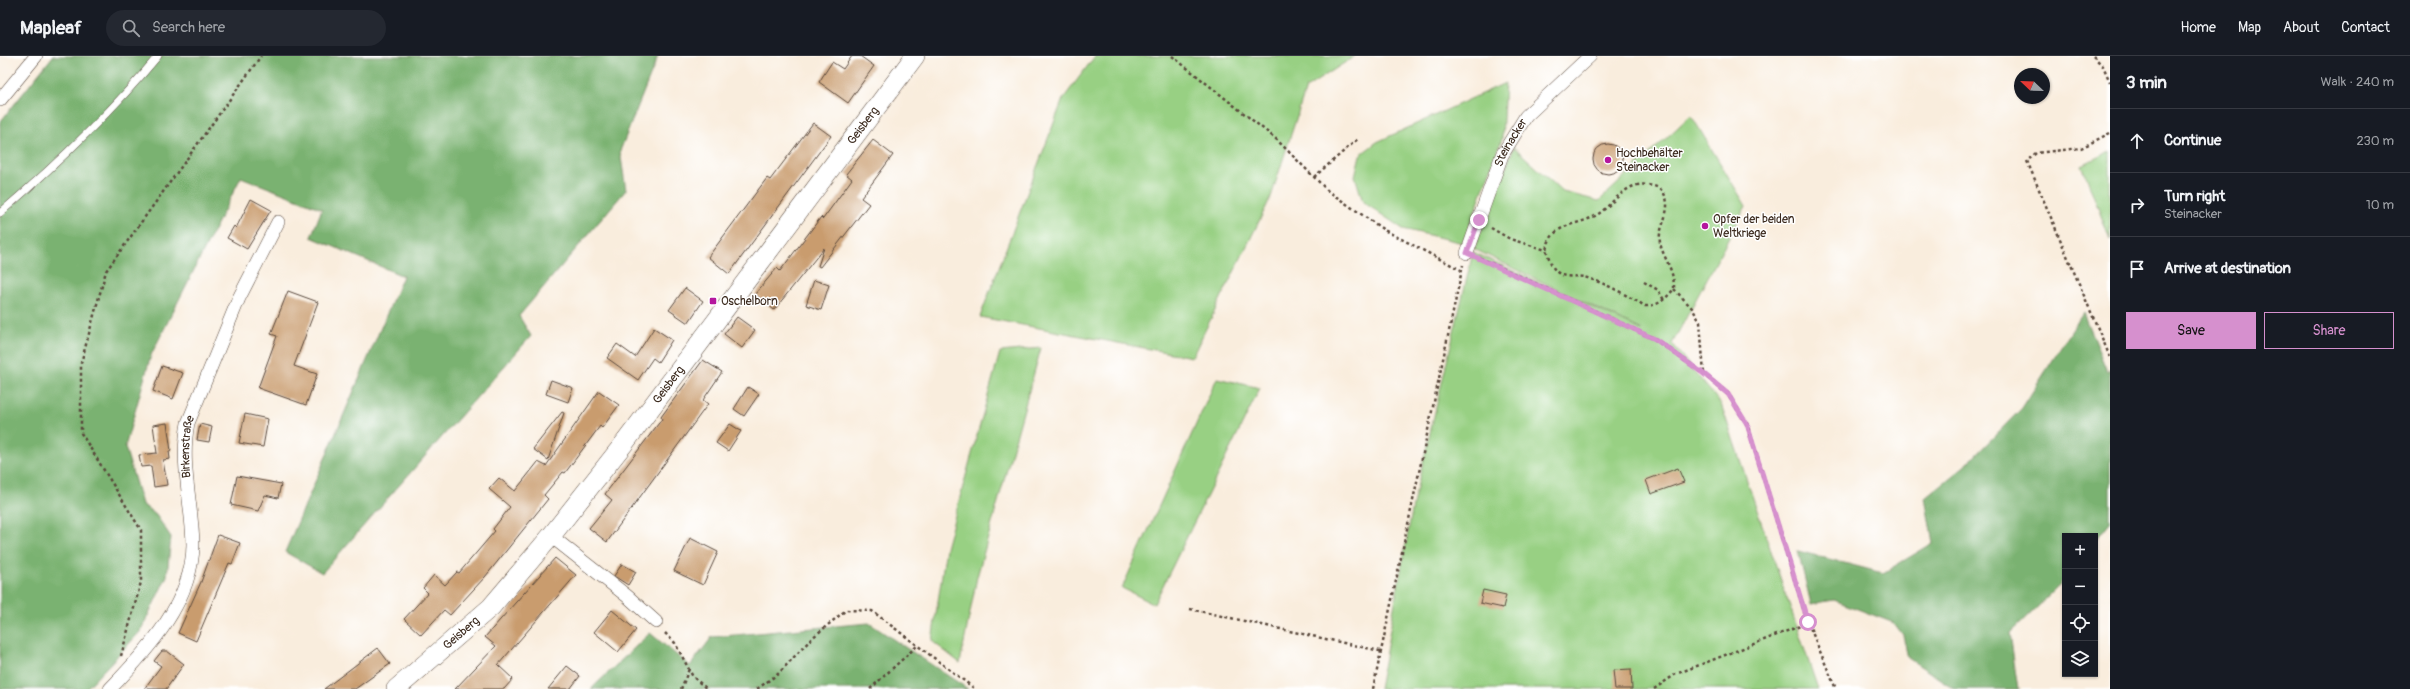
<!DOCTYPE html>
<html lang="en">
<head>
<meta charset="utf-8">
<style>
	body { margin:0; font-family:Pangolin,sans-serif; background:#242831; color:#f1f3f6 }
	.controls { position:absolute; right:12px; bottom:12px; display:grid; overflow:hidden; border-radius:0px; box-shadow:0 1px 3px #0004 }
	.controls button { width:36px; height:36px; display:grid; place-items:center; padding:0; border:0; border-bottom:1px solid #363941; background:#171b24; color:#f1f3f6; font:20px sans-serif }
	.compass { position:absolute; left:2014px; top:12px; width:36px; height:36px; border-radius:50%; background:#171b24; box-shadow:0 1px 3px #0004; rotate:293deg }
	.stop { position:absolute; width:12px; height:12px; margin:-9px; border:3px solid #d690ce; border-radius:50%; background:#fff }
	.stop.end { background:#d690ce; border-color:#fff; box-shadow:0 1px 4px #0008 }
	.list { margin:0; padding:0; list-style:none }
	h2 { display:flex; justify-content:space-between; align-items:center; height:52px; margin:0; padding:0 16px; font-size:17px }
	h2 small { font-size:13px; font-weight:400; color:#9ea1a6 }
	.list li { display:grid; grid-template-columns:26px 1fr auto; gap:12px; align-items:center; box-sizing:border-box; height:64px; padding:0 16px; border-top:1px solid #363941 }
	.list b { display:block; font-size:15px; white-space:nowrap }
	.list p { margin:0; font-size:13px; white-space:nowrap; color:#9ea1a6 }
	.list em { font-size:13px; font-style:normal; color:#9ea1a6 }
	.actions { display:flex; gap:8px; padding:12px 16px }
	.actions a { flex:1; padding:9px 0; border:1px solid #d690ce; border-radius:0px; text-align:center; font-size:14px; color:#d690ce }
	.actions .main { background:#d690ce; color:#111 }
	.icon { flex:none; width:22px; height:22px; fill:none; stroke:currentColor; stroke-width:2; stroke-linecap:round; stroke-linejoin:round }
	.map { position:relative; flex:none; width:2110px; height:633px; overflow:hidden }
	header { display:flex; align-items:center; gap:24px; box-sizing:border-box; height:56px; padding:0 20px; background:#171b24; border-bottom:1px solid #363941 }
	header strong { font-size:19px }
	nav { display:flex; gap:22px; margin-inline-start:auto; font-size:14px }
	.search { width:280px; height:36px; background:#242831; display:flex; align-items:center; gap:10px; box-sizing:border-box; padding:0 14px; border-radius:22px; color:#9ea1a6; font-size:15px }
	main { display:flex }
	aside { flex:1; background:#171b24 }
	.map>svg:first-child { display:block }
	.green { fill:#98d083; stroke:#6a7d50 }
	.forest { fill:#7ab271; stroke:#5a6e48 }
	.building { fill:#c99c6e }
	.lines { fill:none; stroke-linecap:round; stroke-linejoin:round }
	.lane-casing { stroke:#58473b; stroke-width:8 }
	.street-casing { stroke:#58473b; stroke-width:14 }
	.secondary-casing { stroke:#58473b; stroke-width:20 }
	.path { stroke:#58473b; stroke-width:2.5; stroke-dasharray:3 3; stroke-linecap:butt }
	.lane { stroke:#fff; stroke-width:7 }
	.street { stroke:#fff; stroke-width:13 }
	.secondary { stroke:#fff; stroke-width:19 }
	.route { stroke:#d690ce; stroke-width:5 }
	.poi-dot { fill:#b5179e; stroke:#fff; stroke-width:1.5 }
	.labels { text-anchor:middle; stroke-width:3; stroke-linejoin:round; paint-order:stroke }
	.street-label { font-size:12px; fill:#3b2a1e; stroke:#fff }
	.poi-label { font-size:12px; fill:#3b2a1e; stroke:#fff; text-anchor:start }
</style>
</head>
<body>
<header>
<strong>Mapleaf</strong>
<div class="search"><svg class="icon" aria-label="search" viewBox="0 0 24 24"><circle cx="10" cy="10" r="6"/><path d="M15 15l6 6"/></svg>Search here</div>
<nav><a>Home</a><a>Map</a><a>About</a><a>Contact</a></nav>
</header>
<main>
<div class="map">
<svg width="2110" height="633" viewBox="0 0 2110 633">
	<rect width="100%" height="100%" fill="#fff"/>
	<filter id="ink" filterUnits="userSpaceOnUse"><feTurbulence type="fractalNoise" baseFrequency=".025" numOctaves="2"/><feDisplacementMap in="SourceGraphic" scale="8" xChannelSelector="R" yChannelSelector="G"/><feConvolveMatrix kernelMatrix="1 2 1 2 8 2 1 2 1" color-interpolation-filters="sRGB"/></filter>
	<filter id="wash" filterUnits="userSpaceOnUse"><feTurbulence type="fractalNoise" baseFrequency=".012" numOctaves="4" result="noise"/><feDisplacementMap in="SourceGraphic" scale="16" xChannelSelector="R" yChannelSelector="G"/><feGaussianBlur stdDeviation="0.9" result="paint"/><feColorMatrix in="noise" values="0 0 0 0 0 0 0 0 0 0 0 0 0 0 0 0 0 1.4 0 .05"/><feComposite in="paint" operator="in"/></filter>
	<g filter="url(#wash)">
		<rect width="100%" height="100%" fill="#f9eddd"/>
		<g class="green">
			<path d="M1095 0H1355L1306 32 1271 141 1192 301 980 261 1063 43Z"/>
			<path d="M1505 27 1502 83 1463 187 1403 173 1363 146 1355 120 1360 99 1377 86Z"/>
			<path d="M1691 59 1746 150 1672 288 1721 348 1818 633H1379L1414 444 1473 196 1642 274 1474 193 1514 91 1563 136 1599 145Z"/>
			<path d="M2110 95V184L2082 109Z"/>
			<path d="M1041 292 977 521 960 607 932 585 946 492 1000 296Z"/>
			<path d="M1217 322 1260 332 1154 548 1122 532Z"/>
		</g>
		<g class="forest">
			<path d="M53 0H658L620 95 626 134 519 260 531 280 322 517 285 496 403 220 311 181 322 153 241 121 151 299 125 391 142 448 156 459 171 481 167 520 140 576 86 633H0V66Z"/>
			<path d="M2083 257 2107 315 2110 314V466L2095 485V480H2065V524L2010 578 2018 633H1955L1908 602 1903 579 1894 567 1834 544 1811 548 1798 495 1883 517 1933 487 1925 442 1968 407 2022 352Z"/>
			<path d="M869 567 968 633H591L650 577 690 610 712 581Z"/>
		</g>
		<g id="blocks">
			<g class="building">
				<path d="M852 0H860L874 10 848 47 819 26 832 6 843 13Z"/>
				<path d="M813 67 831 80 729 218 708 201 767 122 770 124Z"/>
				<path d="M873 84 893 99 861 142 869 148 820 211 818 210 824 192 774 254 755 238 777 212 780 215 821 161 823 163 852 123 846 118Z"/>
				<circle cx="1608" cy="103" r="15"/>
				<path d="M251 143 271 154 247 193 227 182 234 170 236 172Z"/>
				<path d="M814 224 829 229 821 254 806 249Z"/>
				<path d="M685 232 703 245 688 267 669 254Z"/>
				<path d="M288 235 318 246 294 310 317 318 306 349 258 332 277 280 271 278Z"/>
				<path d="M737 261 755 274 742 292 724 278Z"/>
				<path d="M654 272 672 284 658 306 653 302 638 324 607 302 617 288 635 301Z"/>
				<path d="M703 304 722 316 703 344 708 348 607 486 589 472 612 444 605 438 662 363 661 361Z"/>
				<path d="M162 310 183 317 173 343 153 335Z"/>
				<path d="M551 324 573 332 568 346 546 338Z"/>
				<path d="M748 331 759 338 744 360 734 353Z"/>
				<path d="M599 335 619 349 602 372 600 370 565 417 563 416 544 439 548 443 485 521 450 559 444 554 421 579 404 563 428 537 423 532 434 519 445 529 457 516 459 517 495 475 493 473 510 451 489 433 499 422 515 435 538 406 546 410Z"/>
				<path d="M562 356 564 357 548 404 533 393Z"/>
				<path d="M245 358 268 363 263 391 239 387Z"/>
				<path d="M167 367 171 395H169L170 403 163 404 167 429 154 431 151 410 141 411 139 399 157 397 153 369Z"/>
				<path d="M200 368 212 371 209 386 197 384Z"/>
				<path d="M730 368 741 375 728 395 716 387Z"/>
				<path d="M1678 412 1684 426 1651 438 1646 424Z"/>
				<path d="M237 420 281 428 278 442 265 439 258 455 231 449Z"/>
				<path d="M218 479 240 487 232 508 229 507 196 585 178 577 201 526Z"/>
				<path d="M690 482 718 496 703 529 674 515Z"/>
				<path d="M555 502 576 519 498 609 513 623 504 633H455L496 590 485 581Z"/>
				<path d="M622 508 636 516 628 529 614 520Z"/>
				<path d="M1483 534 1506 539 1503 552 1480 547Z"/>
				<path d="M612 554 636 574 618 596 594 576Z"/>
				<path d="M378 592 390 608 355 633H324Z"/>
				<path d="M162 595H167L184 608 166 633H144L161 610 154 605Z"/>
				<path d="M567 610 580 620 570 633H548Z"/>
				<path d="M1631 613 1632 633H1615L1613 614Z"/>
			</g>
		</g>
	</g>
	<g filter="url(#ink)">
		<use href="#blocks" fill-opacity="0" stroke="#58473b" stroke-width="1"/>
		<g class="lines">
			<g class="lane-casing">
				<path id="lane" d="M0 157C57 108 110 58 158 0"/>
			</g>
			<g class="street-casing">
				<g id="street">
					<path d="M0 44 36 0"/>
					<path id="s1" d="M1467 197 1502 99 1526 60 1590 0"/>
					<path d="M551 480 627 540 656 566"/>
					<path id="s2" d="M110 633C147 595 193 545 193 488 192 447 180 408 188 367L239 242 278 166"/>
				</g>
			</g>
			<g class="secondary-casing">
				<g id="secondary">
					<path id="s3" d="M396 633 491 551 551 480 626 385 915 0"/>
				</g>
			</g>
			<g class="path">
				<path d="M1172 0 1276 83 1328 135 1384 174 1461 214"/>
				<path d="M2093 0 2103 10 2110 26"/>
				<path d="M2110 77 2081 92 2036 97 2027 105 2110 301"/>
				<path d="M1314 121 1359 82"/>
				<path d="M1491 172 1510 183 1546 194C1549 201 1551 211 1557 216 1565 223 1575 219 1584 221 1606 227 1626 239 1645 250 1659 250 1665 243 1674 233 1675 210 1657 196 1660 178 1663 164 1673 148 1662 135 1658 130 1653 130 1648 129 1624 125 1613 150 1595 160 1574 171 1553 166 1546 194"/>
				<path d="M1480 202 1655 283 1704 318 1728 338 1747 368 1808 567 1836 633"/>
				<path d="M1644 226 1658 234 1664 244"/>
				<path d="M1674 233 1692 252 1700 266 1704 318"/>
				<path d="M1190 553 1380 595"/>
				<path d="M665 577 675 587 693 621 707 633"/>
				<path d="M121 600 141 526V474L81 377V307L106 215 261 0"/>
				<path d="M681 633 689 613"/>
				<path d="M757 633 778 618 812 582 846 554 872 555 975 633"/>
				<path d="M870 633 918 589"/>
				<path d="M1373 633 1463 209"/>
				<path d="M1654 633 1676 618 1808 567"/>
			</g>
			<use href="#lane" class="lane"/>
			<use href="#street" class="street"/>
			<use href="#secondary" class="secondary"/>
		</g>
	</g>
	<g class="lines" filter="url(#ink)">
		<path class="route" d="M1479 164 1467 197 1655 283 1704 318 1728 338 1747 368 1808 566"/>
	</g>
	<g class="poi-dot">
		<circle cx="1608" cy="104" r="4"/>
		<circle cx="1705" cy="170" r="4"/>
		<rect x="709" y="241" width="8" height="8" rx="2"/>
	</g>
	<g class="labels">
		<g class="street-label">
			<text dy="4" stroke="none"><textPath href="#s3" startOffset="734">Geisberg</textPath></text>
			<text dy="4" stroke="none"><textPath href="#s1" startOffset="119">Steinacker</textPath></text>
			<text dy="4" stroke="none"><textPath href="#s3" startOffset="410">Geisberg</textPath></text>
			<text dy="4" stroke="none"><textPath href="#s2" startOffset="269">Birkenstraße</textPath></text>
			<text dy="4" stroke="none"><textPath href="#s3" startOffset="86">Geisberg</textPath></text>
		</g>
		<g class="poi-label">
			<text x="1616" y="101">Hochbehälter<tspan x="1616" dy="14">Steinacker</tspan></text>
			<text x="1713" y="167">Opfer der beiden<tspan x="1713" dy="14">Weltkriege</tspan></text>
			<text x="721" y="249">Oschelborn</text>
		</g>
	</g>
</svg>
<div class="controls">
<button>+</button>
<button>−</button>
<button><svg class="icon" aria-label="locate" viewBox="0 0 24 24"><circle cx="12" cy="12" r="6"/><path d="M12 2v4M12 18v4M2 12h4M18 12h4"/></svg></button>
<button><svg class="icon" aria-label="layers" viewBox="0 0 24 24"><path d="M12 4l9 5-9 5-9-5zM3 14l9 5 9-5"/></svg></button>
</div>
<svg class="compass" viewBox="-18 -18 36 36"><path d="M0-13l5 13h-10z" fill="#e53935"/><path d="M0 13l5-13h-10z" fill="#9ea1a6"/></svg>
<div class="stop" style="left:1808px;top:566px"></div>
<div class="stop end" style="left:1479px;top:164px"></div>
</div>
<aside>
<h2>3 min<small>Walk · 240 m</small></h2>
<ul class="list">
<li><svg class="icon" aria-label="ahead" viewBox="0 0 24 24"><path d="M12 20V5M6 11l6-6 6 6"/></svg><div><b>Continue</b></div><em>230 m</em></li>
<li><svg class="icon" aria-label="right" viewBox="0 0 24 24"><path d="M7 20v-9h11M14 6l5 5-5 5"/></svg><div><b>Turn right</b><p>Steinacker</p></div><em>10 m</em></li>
<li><svg class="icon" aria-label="arrive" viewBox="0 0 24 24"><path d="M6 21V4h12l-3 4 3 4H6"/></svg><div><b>Arrive at destination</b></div></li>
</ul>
<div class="actions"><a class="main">Save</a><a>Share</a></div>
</aside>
</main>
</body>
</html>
